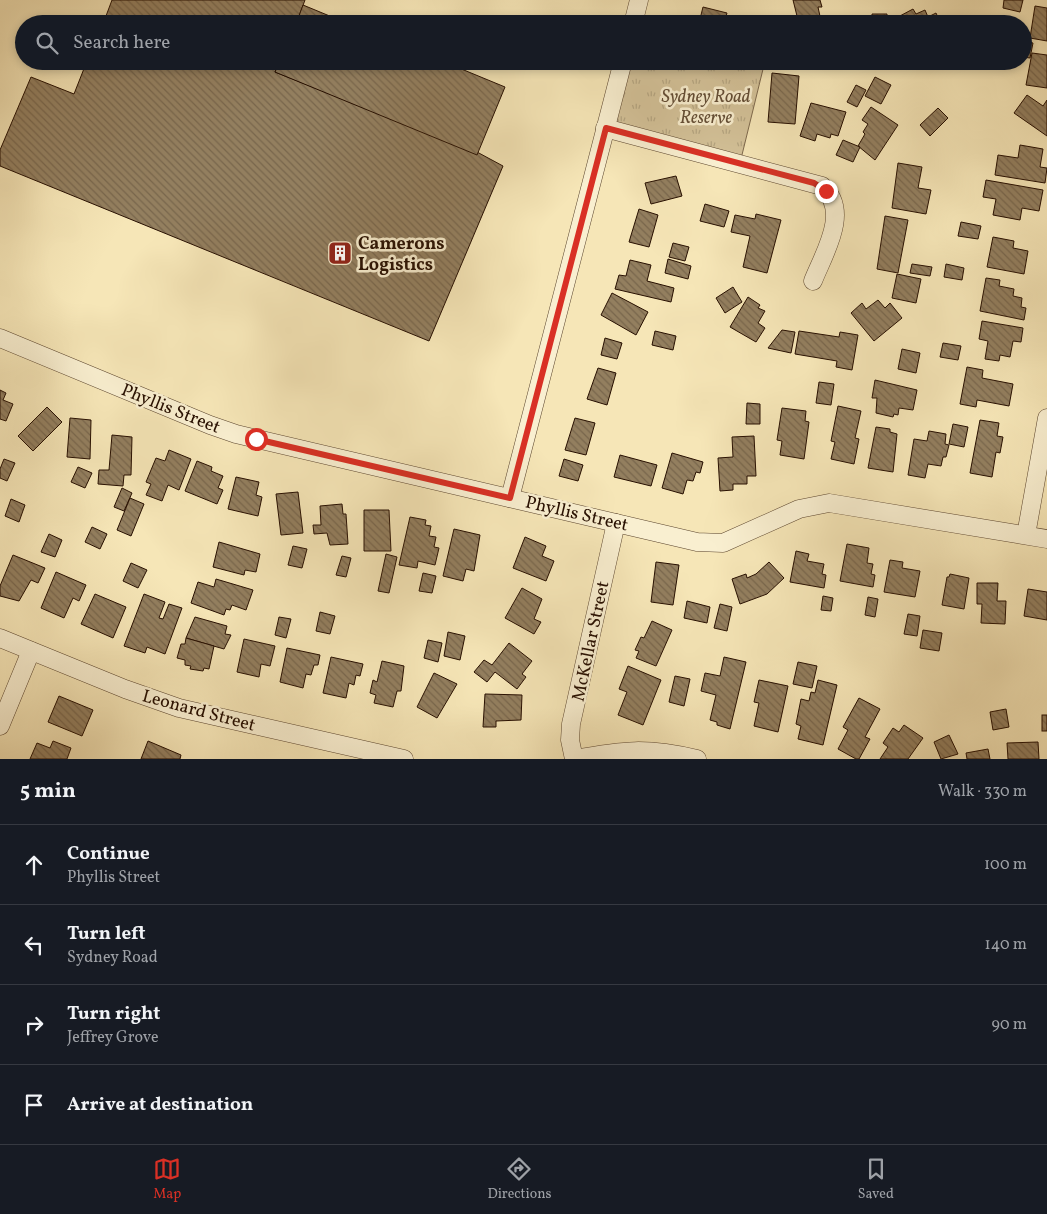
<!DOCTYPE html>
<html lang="en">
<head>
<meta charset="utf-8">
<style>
	body { margin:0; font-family:Vollkorn,serif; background:#242831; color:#f1f3f6 }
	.stop { position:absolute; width:15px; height:15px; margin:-11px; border:4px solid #d93025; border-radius:50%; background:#fff }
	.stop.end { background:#d93025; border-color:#fff; box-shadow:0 1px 5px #0008 }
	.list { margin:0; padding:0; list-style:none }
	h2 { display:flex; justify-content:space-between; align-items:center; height:65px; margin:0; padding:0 20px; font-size:21px }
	h2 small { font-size:16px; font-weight:400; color:#9ea1a6 }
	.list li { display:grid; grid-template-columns:32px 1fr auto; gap:15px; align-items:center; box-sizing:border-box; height:80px; padding:0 20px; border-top:1px solid #363941 }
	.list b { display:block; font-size:19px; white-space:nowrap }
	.list p { margin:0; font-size:16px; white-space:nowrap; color:#9ea1a6 }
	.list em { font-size:16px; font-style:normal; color:#9ea1a6 }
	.icon { flex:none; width:28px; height:28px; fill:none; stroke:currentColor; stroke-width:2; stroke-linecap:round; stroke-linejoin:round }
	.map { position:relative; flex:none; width:1047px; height:759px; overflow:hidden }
	.search { position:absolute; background:#171b24; box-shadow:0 2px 8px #0003; left:15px; right:15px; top:15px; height:55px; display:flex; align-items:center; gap:12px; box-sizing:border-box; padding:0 18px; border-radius:28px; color:#9ea1a6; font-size:19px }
	.sheet { height:385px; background:#171b24 }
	nav { display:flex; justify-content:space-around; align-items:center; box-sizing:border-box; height:70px; border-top:1px solid #363941; background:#171b24; font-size:14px; color:#9ea1a6 }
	nav a { display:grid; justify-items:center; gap:2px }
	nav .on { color:#d93025 }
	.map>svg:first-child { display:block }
	.park { fill:url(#park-tufts); stroke:#7d684c }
	.building { fill:url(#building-back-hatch); stroke:#270f00 }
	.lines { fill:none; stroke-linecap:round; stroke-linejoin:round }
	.street-casing { stroke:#5b452e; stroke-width:19 }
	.street { stroke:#f9efd0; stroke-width:18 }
	.route { stroke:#d93025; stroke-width:6 }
	.labels { text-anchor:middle; stroke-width:5; stroke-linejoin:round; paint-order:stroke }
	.park-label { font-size:18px; font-style:italic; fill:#634d35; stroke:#f9efd0 }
	.poi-label { font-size:18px; font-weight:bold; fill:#270f00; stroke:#f9efd0; text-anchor:start }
	.street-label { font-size:18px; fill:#270f00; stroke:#f9efd0 }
</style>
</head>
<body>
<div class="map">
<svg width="1047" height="759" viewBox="0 0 1047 759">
	<defs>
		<pattern id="park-tufts" width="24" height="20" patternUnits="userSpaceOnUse" patternTransform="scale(1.25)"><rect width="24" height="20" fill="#d3c198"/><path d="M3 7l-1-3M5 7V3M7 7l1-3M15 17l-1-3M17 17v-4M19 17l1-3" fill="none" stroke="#b5a581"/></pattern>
		<pattern id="building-back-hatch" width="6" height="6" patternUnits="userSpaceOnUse" patternTransform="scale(1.25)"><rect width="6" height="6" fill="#937f5f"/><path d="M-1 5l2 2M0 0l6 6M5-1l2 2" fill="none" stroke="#78664c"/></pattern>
	</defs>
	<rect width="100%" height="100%" fill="#f6e6b7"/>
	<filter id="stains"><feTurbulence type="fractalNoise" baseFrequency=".004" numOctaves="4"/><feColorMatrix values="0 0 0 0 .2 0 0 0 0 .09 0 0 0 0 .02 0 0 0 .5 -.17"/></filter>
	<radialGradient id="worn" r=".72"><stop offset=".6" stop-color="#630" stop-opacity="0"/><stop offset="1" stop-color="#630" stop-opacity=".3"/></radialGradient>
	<path class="park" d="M623 61H765L740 163 606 128Z"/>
	<g class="building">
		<path d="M112 0H305L296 24H103Z"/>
		<path d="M793 0H820L822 7H818L821 21 799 24Z"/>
		<path d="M1004 0H1023L1020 12 1003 8Z"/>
		<path d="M303 5 349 24H296Z"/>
		<path d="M1035 6 1047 8V41L1030 38Z"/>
		<path d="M703 7 727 13 724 23 726 24H695L697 18 700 19Z"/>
		<path d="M913 9 916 14 925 10 928 17 936 13 941 24H901L898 17Z"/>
		<path d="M872 14H887V24H847V18L872 19Z"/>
		<path d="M1023 41 1033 43 1030 58 1023 57Z"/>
		<path d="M1032 53 1047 55V88L1026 85Z"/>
		<path d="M87 61H280L275 72 477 152 503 166 429 341 0 166V150L31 77 74 94Z"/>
		<path d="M280 61H442L505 87 477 155 275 72Z"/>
		<path d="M767 61H780L779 69 766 65Z"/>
		<path d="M772 73 799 76 795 124 768 122Z"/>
		<path d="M875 77 891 85 881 104 865 96Z"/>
		<path d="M856 85 866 90 857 107 847 102Z"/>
		<path d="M1027 95 1043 106 1047 100V136L1014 113Z"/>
		<path d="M811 103 846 112 838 136 831 134 830 138 817 134 815 141 800 136Z"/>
		<path d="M871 107 898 125 875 160 858 146 865 134 863 132 868 124 862 120Z"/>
		<path d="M938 108 948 118 930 136 920 125Z"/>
		<path d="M843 140 860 147 853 162 836 155Z"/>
		<path d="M1020 145 1043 149 1040 167 1047 168 1045 183 995 175 998 155 1018 158Z"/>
		<path d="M898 163 922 167 918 188 931 190 926 214 892 208Z"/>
		<path d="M676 176 682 196 651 204 645 183Z"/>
		<path d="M986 180 1043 190 1039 211 1022 208 1020 220 993 215 996 199 983 197Z"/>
		<path d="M705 204 729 211 724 227 700 221Z"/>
		<path d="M639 209 658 215 649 247 629 242Z"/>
		<path d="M756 214 781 220 767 273 743 267 750 236 731 232 735 215 755 219Z"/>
		<path d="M885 216 908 220 898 273 877 269Z"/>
		<path d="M961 222 981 226 978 239 958 236Z"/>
		<path d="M993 237 1014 241 1013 248 1028 251 1024 274 987 267Z"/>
		<path d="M673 243 689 247 685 261 669 257Z"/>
		<path d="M668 259 691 266 688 279 665 273Z"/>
		<path d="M630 260 651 265 647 281 674 288 671 302 615 289 619 275 626 276Z"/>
		<path d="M912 264 932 267 930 276 910 273Z"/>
		<path d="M946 264 964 268 962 280 944 277Z"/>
		<path d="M897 274 921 279 916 303 892 298Z"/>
		<path d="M986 278 1000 280 999 286 1014 289 1013 296 1022 298 1021 307 1026 308 1024 320 980 311Z"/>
		<path d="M733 287 742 302 725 313 716 298Z"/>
		<path d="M612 293 648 312 636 335 601 315Z"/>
		<path d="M748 297 760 305 758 308 765 311 758 323 765 328 756 342 730 327Z"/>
		<path d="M878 300 885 308 890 303 902 318 874 341 851 313 862 303 866 309Z"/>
		<path d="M982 321 1023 328 1021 342 1013 341 1010 357 1000 355 999 361 985 359 988 341 979 339Z"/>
		<path d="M782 330 795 332 791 353 768 348Z"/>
		<path d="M655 331 676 336 673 350 652 345Z"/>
		<path d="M799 331 839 337 840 332 858 335 852 370 836 367 837 361 795 354Z"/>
		<path d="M605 338 622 343 617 359 601 355Z"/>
		<path d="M943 343 961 346 958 360 940 357Z"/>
		<path d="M902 349 920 353 916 373 898 369Z"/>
		<path d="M967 367 983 370 982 378 1013 384 1009 406 977 400 976 407 960 404Z"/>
		<path d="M598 368 616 373 607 405 587 399Z"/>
		<path d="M875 380 917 390 913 410 899 408 898 415 894 414 893 417 876 413 877 398H872Z"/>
		<path d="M819 382 834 384 831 405 816 403Z"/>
		<path d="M0 390 6 393 3 400 13 404 6 421 0 419Z"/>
		<path d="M747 403 760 404V424H746Z"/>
		<path d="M838 406 861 411 855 438 859 439 854 464 831 459 835 442 831 441Z"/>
		<path d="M47 407 62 422 33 451 18 436Z"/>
		<path d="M782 408 806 411 805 421 809 422 804 459 780 455 782 441 777 440Z"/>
		<path d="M70 418 91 420 90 459 67 457Z"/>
		<path d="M575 418 595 423 586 455 565 450Z"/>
		<path d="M980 420 999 423 997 436 1003 437 1000 453 996 452 992 477 970 473Z"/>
		<path d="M953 424 968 427 964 447 949 444Z"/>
		<path d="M876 427 890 429V432L897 434 893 472 868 468Z"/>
		<path d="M929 431 946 434 945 444 949 445 946 457H943L941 466 928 464 925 478 908 475 914 439 927 441Z"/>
		<path d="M112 435 132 437 131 475H124L123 486 98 484 99 470H109Z"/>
		<path d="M754 436 756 476H747V484H733V490L720 491 718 458 733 457 732 437Z"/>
		<path d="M169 450 191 459 179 490 168 485 162 501 146 495 151 484 146 482 156 458 165 461Z"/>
		<path d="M672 453 703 462 700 473 696 472 693 481 687 480 683 494 662 488Z"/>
		<path d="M620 455 657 465 651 486 614 477Z"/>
		<path d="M4 459 15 463 7 481 0 478V469Z"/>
		<path d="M564 459 583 465 578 481 559 476Z"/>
		<path d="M197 461 212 467 211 471 223 476 218 488 223 490 217 504 185 491Z"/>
		<path d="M78 467 92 473 85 488 71 482Z"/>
		<path d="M236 477 259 482 256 495 262 497 258 516 228 509Z"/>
		<path d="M122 488 132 493 124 511 114 507Z"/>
		<path d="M298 492 303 533 281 535 276 494Z"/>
		<path d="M130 498 144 504 131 536 117 530Z"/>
		<path d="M11 499 25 505 19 522 5 516Z"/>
		<path d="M342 504 343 514H346L348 544 330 545 327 533 314 534 313 525H321L320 506Z"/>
		<path d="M364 510H389L391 551H364Z"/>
		<path d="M410 517 426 520 425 525 431 526 429 536 436 537 434 547 439 548 435 565 418 561 417 568 399 565Z"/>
		<path d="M92 527 107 534 100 549 85 542Z"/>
		<path d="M454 529 480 535 474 571 466 569 463 581 443 576Z"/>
		<path d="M49 534 62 540 55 557 41 552Z"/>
		<path d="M525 537 546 546 542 556 554 561 546 581 513 568Z"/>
		<path d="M219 542 260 554 256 572 245 570 244 575 213 567Z"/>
		<path d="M847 544 869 548 867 563 873 564 871 574 875 575 873 587 840 581Z"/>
		<path d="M293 546 307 549 302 568 288 565Z"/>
		<path d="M796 551 809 554 807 561 824 564 822 574 826 575 824 588 790 582Z"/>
		<path d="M386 554 397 557 389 593 378 591Z"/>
		<path d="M13 555 45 568 38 583 31 580 19 601 0 596V586Z"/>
		<path d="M342 556 351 558 346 577 336 575Z"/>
		<path d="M890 560 903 562 902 568 920 571 915 597 884 592Z"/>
		<path d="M656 562 679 565 673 605 651 602Z"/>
		<path d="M769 562 784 578 767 594 740 604 732 579 746 574 747 578 756 574Z"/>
		<path d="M131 563 147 570 138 588 123 581Z"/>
		<path d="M56 572 86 585 79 601 73 598 64 618 41 608Z"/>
		<path d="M423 573 436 576 432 593 419 591Z"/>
		<path d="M950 574 969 578 964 609 942 605 947 577H949Z"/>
		<path d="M216 579 253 590 246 610 232 605 230 610 226 609 224 615 191 603 198 582 214 587Z"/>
		<path d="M977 583H998L997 601H1006L1005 624 981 623 982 604H977Z"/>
		<path d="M522 588 542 599 534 619 541 622 534 634 505 618Z"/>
		<path d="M1028 589 1047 592V620L1024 616Z"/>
		<path d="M95 594 126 607 113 638 81 624Z"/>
		<path d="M144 594 165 602 159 618 163 619 169 604 182 608 165 654 147 647 145 653 124 646Z"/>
		<path d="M823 596 833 598 831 611 821 610Z"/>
		<path d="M868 597 878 599 875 617 865 615Z"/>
		<path d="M687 601 710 607 707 623 684 618Z"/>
		<path d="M720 604 732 607 727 631 714 628Z"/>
		<path d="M320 612 335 616 330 634 316 631Z"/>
		<path d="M908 614 920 616 917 636 904 634Z"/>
		<path d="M195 617 227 626 225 634 231 635 224 649 186 638Z"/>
		<path d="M279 617 291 619 286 638 275 635Z"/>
		<path d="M652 621 672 630 656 666 636 658 639 651 635 650 641 637 644 638Z"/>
		<path d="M923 630 942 633 939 651 920 648Z"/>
		<path d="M448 632 465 636 460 660 444 656Z"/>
		<path d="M186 638 214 646 209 669 204 668 203 671 190 669 191 666 185 665V660L177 658 181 644H185Z"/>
		<path d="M244 639 275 646 270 666 261 664 259 677 237 672Z"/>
		<path d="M428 640 442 643 438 662 424 658Z"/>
		<path d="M509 643 532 661 522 674 526 677 517 689 495 672 487 682 474 672 484 660 492 665Z"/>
		<path d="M287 648 320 655 318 665H314L311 675 306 674 303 688 280 682Z"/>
		<path d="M331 657 363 664 360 676 356 675 354 685 349 683 346 698 323 693Z"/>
		<path d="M724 657 746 662 730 729 717 725V722L710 720 716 695 701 691 705 673 720 676Z"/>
		<path d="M382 661 404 666 401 691H397L393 707 374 703 376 695 370 693 373 680 377 682Z"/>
		<path d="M798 662 817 666 812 688 793 684Z"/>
		<path d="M628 666 661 680 643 725 618 715 627 692 619 689Z"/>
		<path d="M434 673 457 684 437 718 417 707Z"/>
		<path d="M675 676 690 679 684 706 669 702Z"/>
		<path d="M759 680 788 686 778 732 754 726 759 703 754 702Z"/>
		<path d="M818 680 837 685 823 745 798 739 801 726 796 724 801 699 809 701 811 692 815 693Z"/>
		<path d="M485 694 522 695 521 720 496 721V727H483Z"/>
		<path d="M59 696 93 710 82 736 48 722Z"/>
		<path d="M859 698 880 709 865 737 870 739 859 759H856L838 749 848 730 843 727Z"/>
		<path d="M1006 709 1009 727 993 730 990 712Z"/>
		<rect x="1042" y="715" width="5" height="16"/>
		<path d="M904 725 923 738 908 759H880L888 747 883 743 893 728 899 732Z"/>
		<path d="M949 735 958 754 941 759 934 742Z"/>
		<path d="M53 741 71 748 67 759H30L37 743 50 748Z"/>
		<path d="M148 741 181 755 180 759H141Z"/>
		<path d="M1038 742 1039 759H1008L1007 743Z"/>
		<path d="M988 749 990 759H967L966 753Z"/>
	</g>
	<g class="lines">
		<g class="street-casing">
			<g id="street">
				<path d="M633 24 639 0"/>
				<path d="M605 128 822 186C851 211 824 253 813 281"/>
				<path d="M0 338 210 425 236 434 697 542 723 543 799 509 829 503 1047 539"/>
				<path d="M510 498 623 61"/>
				<path d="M1026 535 1047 418"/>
				<path d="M0 638 125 689 179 708 404 759"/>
				<path d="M0 726 31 651"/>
				<path d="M574 759 570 740 571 724 616 523"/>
				<path d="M574 759C624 750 646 747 697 759"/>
			</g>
		</g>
		<use href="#street" class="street"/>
	</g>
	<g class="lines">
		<path class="route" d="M256 439 510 498 606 128 814 183 826 191"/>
	</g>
	<defs>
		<g id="building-square" transform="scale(1.25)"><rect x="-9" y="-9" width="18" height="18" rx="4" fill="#8f2418" stroke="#f9efd0"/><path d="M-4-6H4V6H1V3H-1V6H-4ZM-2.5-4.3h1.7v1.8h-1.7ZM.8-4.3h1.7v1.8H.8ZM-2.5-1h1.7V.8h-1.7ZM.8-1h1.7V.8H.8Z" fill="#fff"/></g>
	</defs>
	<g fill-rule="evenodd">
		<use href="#building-square" x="340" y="253"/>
	</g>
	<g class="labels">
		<g class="park-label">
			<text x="706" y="102">Sydney Road<tspan x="706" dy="21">Reserve</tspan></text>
		</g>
		<g class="poi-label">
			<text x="358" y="249">Camerons<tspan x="358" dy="21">Logistics</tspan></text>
		</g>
		<g class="street-label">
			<text transform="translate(171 408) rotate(22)" y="6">Phyllis Street</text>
			<text transform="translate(577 513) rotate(13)" y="6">Phyllis Street</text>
			<text transform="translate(590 641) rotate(-78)" y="6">McKellar Street</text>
			<text transform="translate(199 710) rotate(15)" y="6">Leonard Street</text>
		</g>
	</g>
	<rect width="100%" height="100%" filter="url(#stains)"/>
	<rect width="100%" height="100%" fill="url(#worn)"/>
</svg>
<div class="stop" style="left:256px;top:439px"></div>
<div class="stop end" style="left:826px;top:191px"></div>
<div class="search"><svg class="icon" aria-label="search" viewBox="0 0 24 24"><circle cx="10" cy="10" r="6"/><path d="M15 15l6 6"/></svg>Search here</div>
</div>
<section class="sheet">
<h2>5 min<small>Walk · 330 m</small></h2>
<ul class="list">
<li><svg class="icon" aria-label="ahead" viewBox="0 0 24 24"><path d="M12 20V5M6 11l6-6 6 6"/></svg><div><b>Continue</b><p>Phyllis Street</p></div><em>100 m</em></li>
<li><svg class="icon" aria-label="left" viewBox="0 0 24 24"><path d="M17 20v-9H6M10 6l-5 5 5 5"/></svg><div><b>Turn left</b><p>Sydney Road</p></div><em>140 m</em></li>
<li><svg class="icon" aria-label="right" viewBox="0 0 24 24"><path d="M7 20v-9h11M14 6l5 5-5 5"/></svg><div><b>Turn right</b><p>Jeffrey Grove</p></div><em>90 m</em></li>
<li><svg class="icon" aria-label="arrive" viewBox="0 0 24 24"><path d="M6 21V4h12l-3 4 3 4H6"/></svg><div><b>Arrive at destination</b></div></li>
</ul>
</section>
<nav>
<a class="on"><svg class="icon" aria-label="map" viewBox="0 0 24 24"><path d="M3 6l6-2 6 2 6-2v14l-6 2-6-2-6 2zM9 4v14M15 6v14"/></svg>Map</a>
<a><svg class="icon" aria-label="directions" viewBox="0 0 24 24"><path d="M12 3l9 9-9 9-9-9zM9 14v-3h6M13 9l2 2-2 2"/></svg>Directions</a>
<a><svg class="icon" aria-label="saved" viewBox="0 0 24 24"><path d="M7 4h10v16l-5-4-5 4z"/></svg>Saved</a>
</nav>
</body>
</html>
